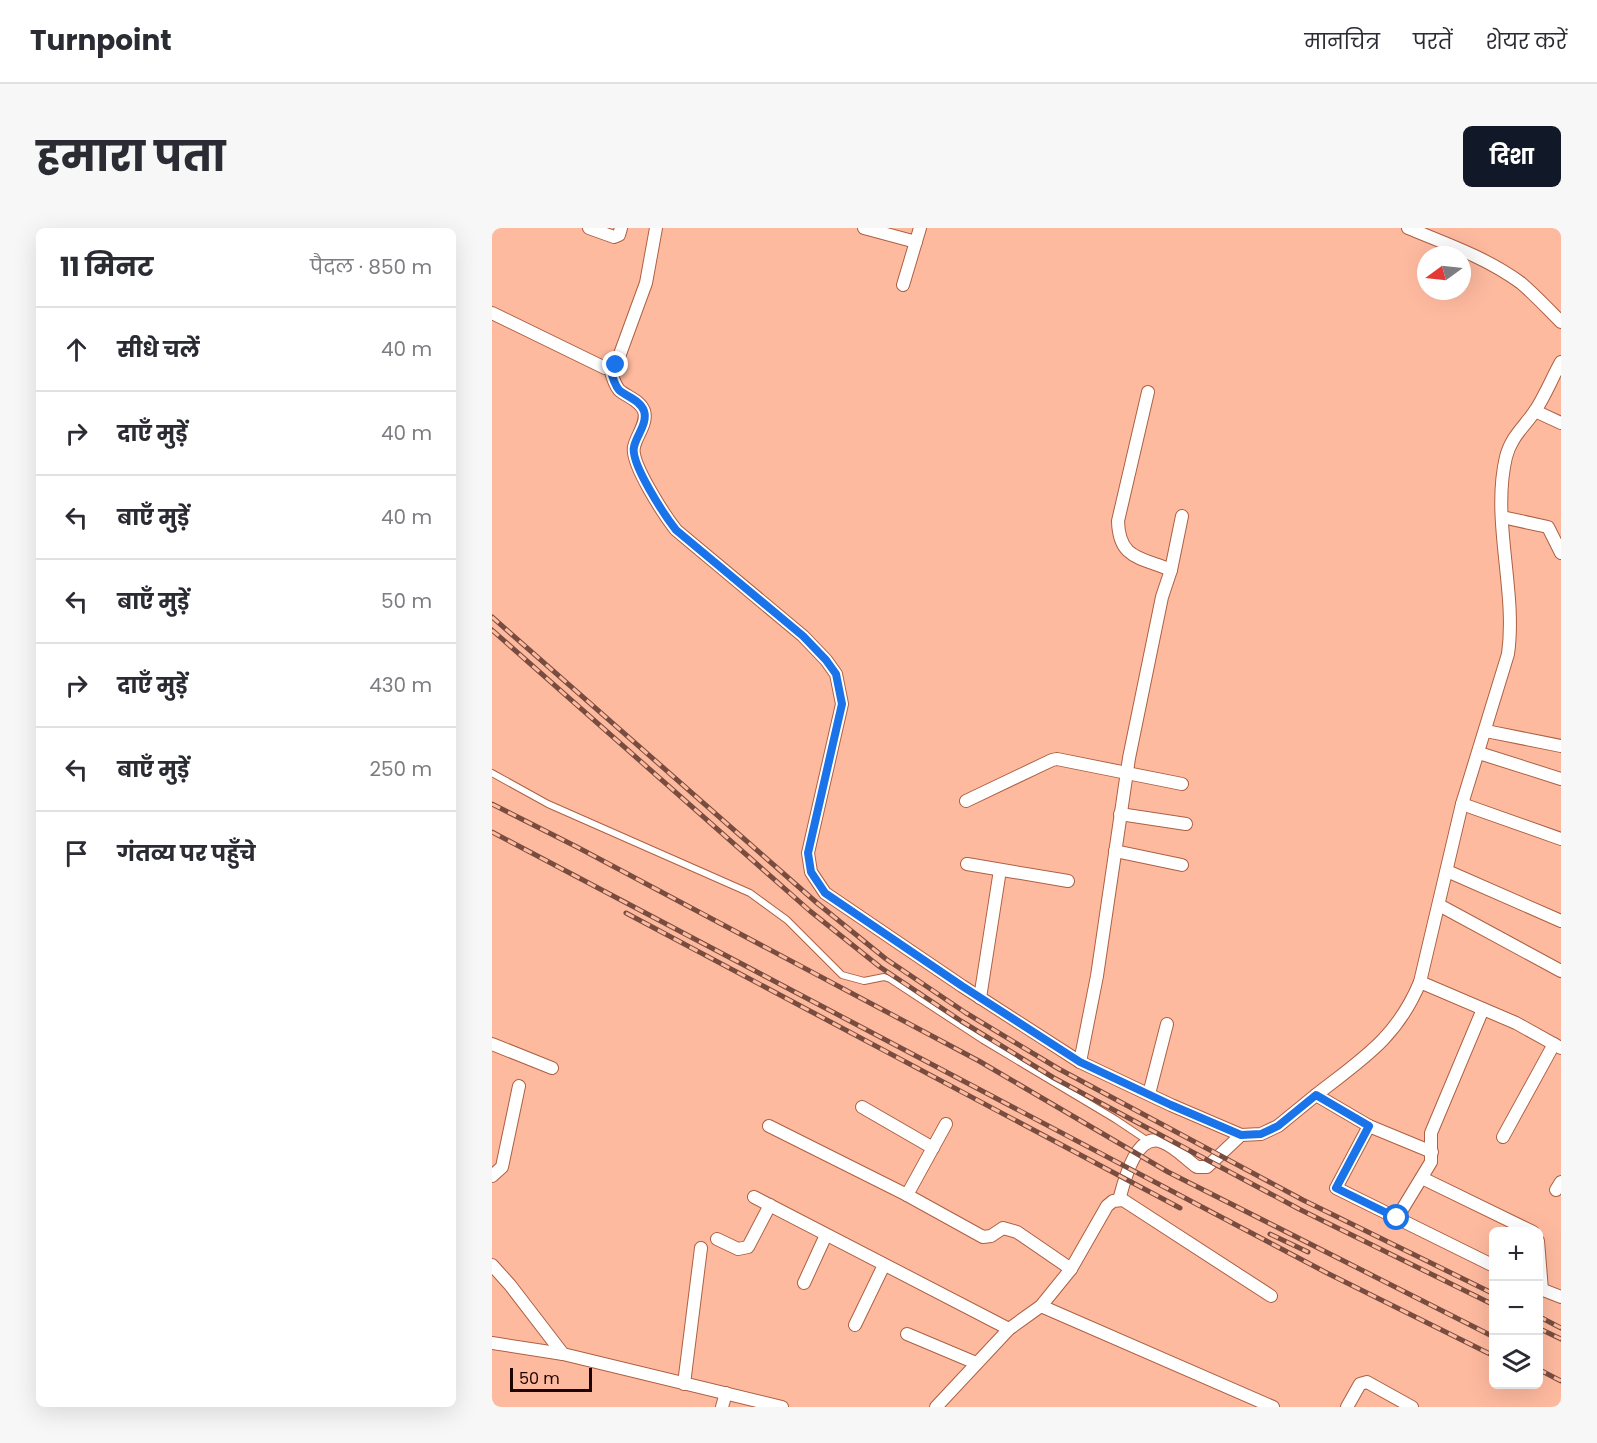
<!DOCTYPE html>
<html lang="hi">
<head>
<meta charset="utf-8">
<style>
	body { margin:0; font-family:Poppins,"Noto Sans Devanagari",sans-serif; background:#f7f7f7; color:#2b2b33 }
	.controls { position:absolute; right:18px; bottom:18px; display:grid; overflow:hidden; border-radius:9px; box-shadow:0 6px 24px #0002 }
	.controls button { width:54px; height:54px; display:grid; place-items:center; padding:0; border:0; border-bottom:2px solid #e1e1e2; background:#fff; color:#2b2b33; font:30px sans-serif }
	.compass { position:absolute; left:925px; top:18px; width:54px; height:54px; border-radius:50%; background:#fff; box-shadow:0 6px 24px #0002; rotate:255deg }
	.scale { position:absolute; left:18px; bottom:15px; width:82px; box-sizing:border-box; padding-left:6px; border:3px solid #1e0300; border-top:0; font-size:16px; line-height:21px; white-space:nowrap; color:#1e0300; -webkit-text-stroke:4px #feba9f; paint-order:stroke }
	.stop { position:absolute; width:18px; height:18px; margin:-14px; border:4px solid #1a73e8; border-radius:50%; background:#fff }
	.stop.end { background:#1a73e8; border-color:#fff; box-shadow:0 2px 6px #0008 }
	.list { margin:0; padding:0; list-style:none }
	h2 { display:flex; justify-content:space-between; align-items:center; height:78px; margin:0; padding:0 24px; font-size:26px }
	h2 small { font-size:20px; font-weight:400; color:#7c7c81 }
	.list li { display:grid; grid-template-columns:39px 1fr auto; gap:18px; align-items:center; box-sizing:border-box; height:84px; padding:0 24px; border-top:2px solid #e1e1e2 }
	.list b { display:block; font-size:22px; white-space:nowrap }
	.list em { font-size:20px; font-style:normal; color:#7c7c81 }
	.icon { flex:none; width:33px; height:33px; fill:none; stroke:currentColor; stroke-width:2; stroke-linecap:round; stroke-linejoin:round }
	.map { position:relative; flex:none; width:1069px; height:1179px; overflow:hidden; border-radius:9px }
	header { display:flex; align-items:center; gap:36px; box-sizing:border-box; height:84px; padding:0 30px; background:#fff; border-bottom:2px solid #e1e1e2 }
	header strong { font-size:28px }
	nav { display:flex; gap:33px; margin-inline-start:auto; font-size:21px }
	.intro { display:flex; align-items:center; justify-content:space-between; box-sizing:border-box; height:144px; padding:0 36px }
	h1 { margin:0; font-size:42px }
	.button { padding:15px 27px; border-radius:9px; background:#111827; color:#fff; font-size:21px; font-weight:700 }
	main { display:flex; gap:36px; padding:0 36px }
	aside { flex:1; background:#fff; border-radius:9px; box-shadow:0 6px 24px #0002 }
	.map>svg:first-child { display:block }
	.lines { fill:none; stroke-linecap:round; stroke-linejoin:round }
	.lane-casing { stroke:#ad6042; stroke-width:8 }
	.street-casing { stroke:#ad6042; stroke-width:14 }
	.lane { stroke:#fff; stroke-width:6 }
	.street { stroke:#fff; stroke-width:12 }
	.rail-casing { stroke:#784d40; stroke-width:5 }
	.rail { stroke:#feba9f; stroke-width:3; stroke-dasharray:9; stroke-linecap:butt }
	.route { stroke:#1a73e8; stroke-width:8 }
</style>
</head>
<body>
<header>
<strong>Turnpoint</strong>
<nav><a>मानचित्र</a><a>परतें</a><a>शेयर करें</a></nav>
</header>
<div class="intro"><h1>हमारा पता</h1><a class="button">दिशा</a></div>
<main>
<aside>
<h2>11 मिनट<small>पैदल · 850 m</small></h2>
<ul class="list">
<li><svg class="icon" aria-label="ahead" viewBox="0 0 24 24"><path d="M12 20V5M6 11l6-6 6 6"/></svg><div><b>सीधे चलें</b></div><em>40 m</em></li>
<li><svg class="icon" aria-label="right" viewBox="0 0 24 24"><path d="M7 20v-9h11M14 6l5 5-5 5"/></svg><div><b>दाएँ मुड़ें</b></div><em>40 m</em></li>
<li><svg class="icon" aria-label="left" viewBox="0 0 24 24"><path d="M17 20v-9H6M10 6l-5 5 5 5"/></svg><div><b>बाएँ मुड़ें</b></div><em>40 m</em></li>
<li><svg class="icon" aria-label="left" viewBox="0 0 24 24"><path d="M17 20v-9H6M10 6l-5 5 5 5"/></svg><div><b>बाएँ मुड़ें</b></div><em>50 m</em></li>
<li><svg class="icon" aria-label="right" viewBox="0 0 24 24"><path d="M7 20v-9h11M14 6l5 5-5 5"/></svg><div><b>दाएँ मुड़ें</b></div><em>430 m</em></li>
<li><svg class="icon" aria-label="left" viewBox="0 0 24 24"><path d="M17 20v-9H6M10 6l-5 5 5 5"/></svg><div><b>बाएँ मुड़ें</b></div><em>250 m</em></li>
<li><svg class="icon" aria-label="arrive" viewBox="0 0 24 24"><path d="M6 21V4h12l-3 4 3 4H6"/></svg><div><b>गंतव्य पर पहुँचे</b></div></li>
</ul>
</aside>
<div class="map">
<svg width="1069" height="1179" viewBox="0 0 1069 1179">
	<rect width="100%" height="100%" fill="#feba9f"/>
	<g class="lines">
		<g class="lane-casing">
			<path id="lane" d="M0 545 56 576 258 665 295 692 350 747 372 753 392 749 398 751 491 812 623 891 656 913"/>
		</g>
		<g class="street-casing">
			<g id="street">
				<path d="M97 0 122 9 127 7 129 0"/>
				<path d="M372 0 424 14"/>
				<path d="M916 0C955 16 995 30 1029 55 1043 67 1056 81 1069 94"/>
				<path d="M411 57 428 0"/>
				<path d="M0 85 113 140H118L124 137 154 55 164 0"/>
				<path d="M118 140C120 148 122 156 127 162 135 169 148 172 152 183 156 195 144 208 142 219 138 235 173 288 184 302L311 408 334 432 344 446 350 476 316 625 319 644 333 665 470 758 588 834 679 877 749 907 769 906 786 898 824 867 877 898 844 960 1002 1038"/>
				<path d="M656 164 626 293C627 331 648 329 679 342"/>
				<path d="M1043 183 1069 195"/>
				<path d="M1010 289 1056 299 1069 325"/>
				<path d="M994 503 1069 518"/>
				<path d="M987 525 1069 551"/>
				<path d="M474 573 560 532 565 531 690 556"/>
				<path d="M970 576 1069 611"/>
				<path d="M628 586 694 596"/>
				<path d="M623 623 690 637"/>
				<path d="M475 636 576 653"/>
				<path d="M955 643 1069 693"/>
				<path d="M947 677 1069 743"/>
				<path d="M928 754 1024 795 1069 820"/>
				<path d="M488 770 508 642"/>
				<path d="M0 816 60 840"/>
				<path d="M588 834 605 748 637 530 670 369 679 342 690 288"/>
				<path d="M657 866 675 796"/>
				<path d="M824 867C870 831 905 810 928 754L970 576 1016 426C1025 362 999 292 1014 229 1019 209 1032 199 1043 183 1053 168 1060 150 1069 134"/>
				<path d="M370 879 441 920"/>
				<path d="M277 898 415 967 491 1009 499 1008 511 1000 525 1004 579 1041"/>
				<path d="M877 898 940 924"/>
				<path d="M1011 909 1062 816"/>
				<path d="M0 948 10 939 27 858"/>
				<path d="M930 950 1041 1004"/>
				<path d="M1064 962 1069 954"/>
				<path d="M415 967 454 896"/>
				<path d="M262 969 517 1101"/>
				<path d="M627 972C632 954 644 903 670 914 683 919 694 931 705 939H715L749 907"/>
				<path d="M905 990 939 934V905L991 781"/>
				<path d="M225 1011 246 1021 256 1019 278 977"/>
				<path d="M1046 1013 1050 1062"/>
				<path d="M0 1037 18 1057 71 1126"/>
				<path d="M312 1055 334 1007"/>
				<path d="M1046 1060 1069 1069"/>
				<path d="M549 1078 781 1179"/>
				<path d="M363 1097 392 1037"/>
				<path d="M415 1106 484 1135"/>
				<path d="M0 1115 71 1126 290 1179"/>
				<path d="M192 1156 209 1020"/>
				<path d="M230 1179 234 1165"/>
				<path d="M444 1179 517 1101 549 1078 579 1041 615 978 621 973 631 972 779 1068"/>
				<path d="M855 1179 868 1156 875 1154 920 1179"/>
			</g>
		</g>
		<use href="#lane" class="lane"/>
		<use href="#street" class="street"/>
		<g class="rail-casing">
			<g id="rail">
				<path d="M0 389 325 675 394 731 474 785 567 841 811 972 1002 1066"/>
				<path d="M0 402 318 683 388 739 469 793 562 850 807 981 1002 1077"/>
				<path d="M0 576 85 619 487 833 676 944 1002 1109"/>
				<path d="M0 604 835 1045 1002 1128"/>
				<path d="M134 685 688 980"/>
				<path d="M778 1006 816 1024"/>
				<path d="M1046 1088 1069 1100"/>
				<path d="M1046 1100 1069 1111"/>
				<path d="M1046 1141 1069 1153"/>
			</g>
		</g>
		<use href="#rail" class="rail"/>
	</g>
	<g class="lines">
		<path class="route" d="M124 137 118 140C120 148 122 156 127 162 135 169 148 172 152 183 156 195 144 208 142 219 138 235 173 288 184 302L311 408 334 432 344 446 350 476 316 625 319 644 333 665 470 758 588 834 679 877 749 907 769 906 786 898 824 867 877 898 844 960 905 990"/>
	</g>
</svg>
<div class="controls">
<button>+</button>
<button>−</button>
<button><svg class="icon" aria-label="layers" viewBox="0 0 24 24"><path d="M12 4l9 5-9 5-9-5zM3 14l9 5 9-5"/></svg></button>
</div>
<svg class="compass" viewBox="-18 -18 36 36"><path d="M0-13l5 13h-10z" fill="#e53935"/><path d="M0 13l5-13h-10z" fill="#7c7c81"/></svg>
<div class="scale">50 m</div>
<div class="stop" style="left:905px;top:990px"></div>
<div class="stop end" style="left:124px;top:137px"></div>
</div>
</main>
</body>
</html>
